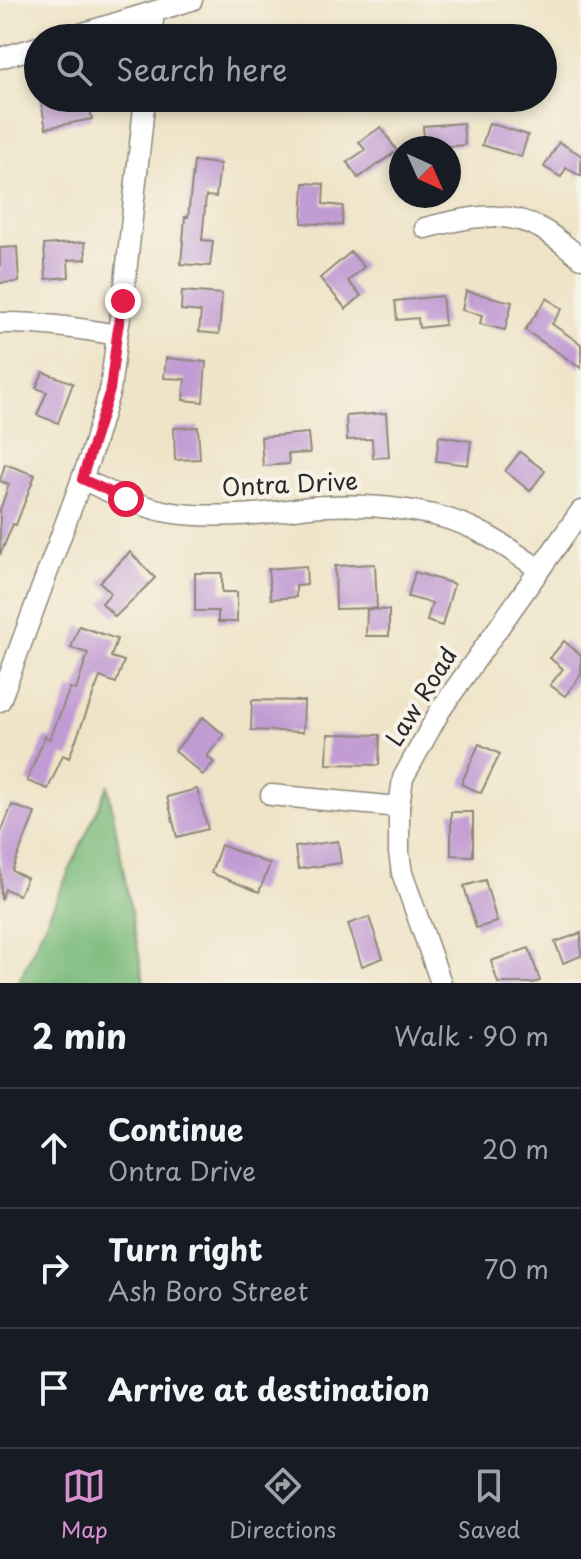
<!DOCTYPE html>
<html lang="en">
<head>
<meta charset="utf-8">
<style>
	body { margin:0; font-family:"Playpen Sans",sans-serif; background:#20242c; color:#f1f3f6 }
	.compass { position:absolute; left:389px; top:136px; width:72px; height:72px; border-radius:50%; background:#171b24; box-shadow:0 4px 12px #0003; rotate:135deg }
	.stop { position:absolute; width:24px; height:24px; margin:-18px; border:6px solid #e11d48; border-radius:50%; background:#fff }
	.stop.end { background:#e11d48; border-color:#fff; box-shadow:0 2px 8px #0008 }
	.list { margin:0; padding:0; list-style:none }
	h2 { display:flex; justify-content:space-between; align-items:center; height:104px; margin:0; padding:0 32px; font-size:34px }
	h2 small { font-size:26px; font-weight:400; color:#9ea1a6 }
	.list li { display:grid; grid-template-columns:52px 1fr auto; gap:24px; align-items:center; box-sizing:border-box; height:120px; padding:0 32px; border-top:2px solid #363941 }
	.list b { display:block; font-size:30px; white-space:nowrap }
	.list p { margin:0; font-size:26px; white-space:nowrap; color:#9ea1a6 }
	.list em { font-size:26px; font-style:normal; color:#9ea1a6 }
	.icon { flex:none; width:44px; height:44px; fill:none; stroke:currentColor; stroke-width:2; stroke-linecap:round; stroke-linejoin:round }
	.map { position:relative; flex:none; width:581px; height:983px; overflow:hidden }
	.search { position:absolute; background:#171b24; box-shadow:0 4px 12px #0003; left:24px; right:24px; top:24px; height:88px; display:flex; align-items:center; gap:20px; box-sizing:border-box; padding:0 28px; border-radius:44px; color:#9ea1a6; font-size:30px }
	.sheet { height:464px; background:#171b24 }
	nav { display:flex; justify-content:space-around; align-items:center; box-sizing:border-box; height:112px; border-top:2px solid #363941; background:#171b24; font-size:22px; color:#9ea1a6 }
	nav a { display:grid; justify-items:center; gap:4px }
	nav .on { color:#d690ce }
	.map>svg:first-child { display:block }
	.forest { fill:#7dbc7d; stroke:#547454; stroke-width:2 }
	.building { fill:#c19bd3 }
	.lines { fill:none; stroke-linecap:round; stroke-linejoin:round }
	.minor-casing { stroke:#8d887a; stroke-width:23 }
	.minor { stroke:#fff; stroke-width:20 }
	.route { stroke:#e11d48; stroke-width:10 }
	.labels { text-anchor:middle; stroke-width:8; stroke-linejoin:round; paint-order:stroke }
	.street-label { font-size:24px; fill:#2b2b2b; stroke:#f7f3e8 }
</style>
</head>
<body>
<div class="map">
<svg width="581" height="983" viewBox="0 0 581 983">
	<rect width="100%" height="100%" fill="#f7f3e8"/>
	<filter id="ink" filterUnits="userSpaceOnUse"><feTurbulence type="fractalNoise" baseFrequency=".0125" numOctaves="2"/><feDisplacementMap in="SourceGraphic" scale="16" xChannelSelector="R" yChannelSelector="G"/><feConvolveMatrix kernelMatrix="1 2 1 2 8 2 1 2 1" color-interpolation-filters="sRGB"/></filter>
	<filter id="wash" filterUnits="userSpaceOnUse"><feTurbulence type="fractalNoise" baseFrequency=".006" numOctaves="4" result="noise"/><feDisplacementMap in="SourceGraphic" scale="32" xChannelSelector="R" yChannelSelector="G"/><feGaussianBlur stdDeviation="1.8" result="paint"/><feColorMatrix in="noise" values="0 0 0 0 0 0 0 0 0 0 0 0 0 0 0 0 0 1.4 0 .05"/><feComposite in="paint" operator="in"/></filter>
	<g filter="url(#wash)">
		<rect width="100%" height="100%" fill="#efe4c8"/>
		<path class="forest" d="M108 786 144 983H18Z"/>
		<g id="blocks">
			<g class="building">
				<path d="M40 98H88L92 119 46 128Z"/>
				<path d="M463 123 465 145 425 148 423 126Z"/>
				<path d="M489 123 528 135 521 157 482 145Z"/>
				<path d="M381 127 397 151 358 178 347 162 365 150 359 142Z"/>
				<path d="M559 142 581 155V176L566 168 561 177 544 167Z"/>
				<path d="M194 161 220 164 216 197 206 196 202 240 213 241 210 266 181 264 185 217H188Z"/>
				<path d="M304 183 324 184 323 204 343 206 342 225 302 223Z"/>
				<path d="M85 242 86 259 68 260 69 277 46 279 44 245Z"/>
				<path d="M17 247 19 282 0 283V248Z"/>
				<path d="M351 252 364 267 348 281 361 296 346 309 320 278Z"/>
				<path d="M182 291 222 294 219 334 199 332 201 312 181 310Z"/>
				<path d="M466 291 512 302 505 330 480 324 482 315 462 310Z"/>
				<path d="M442 296 445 325 419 328 418 318 397 320 395 301Z"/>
				<path d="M547 298 562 309 552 324 581 344V368L525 330Z"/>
				<path d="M166 358 206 362 203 402 183 400 185 379 164 378Z"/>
				<path d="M43 372 73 383 58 423 37 415 47 392 36 388Z"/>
				<path d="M386 413 389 457 373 458 372 439 347 440 346 416Z"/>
				<path d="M198 427 200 459 175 460 174 428Z"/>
				<path d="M308 433 310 453 288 454 289 464 263 466 261 437Z"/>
				<path d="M439 436 471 441 468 465 436 461Z"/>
				<path d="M520 452 545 471 530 491 505 471Z"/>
				<path d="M5 464 35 475 16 525 13 524 0 555V510L9 484 0 481Z"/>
				<path d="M130 552 155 578 115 617 102 603 111 593 100 582Z"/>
				<path d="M375 564 377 608 336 609 335 566Z"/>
				<path d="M306 566 307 585 296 586V597L271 599 268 569Z"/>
				<path d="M415 572 454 584 442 626 427 621 432 603 408 597Z"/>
				<path d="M195 573H222V592H237V622H218V611H195Z"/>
				<path d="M367 609 389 610V636H366Z"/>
				<path d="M79 626 117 639 111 657 124 661 116 683 100 677 69 758 63 755 48 789 27 781 45 736 50 739 70 688 76 690 88 653 71 648Z"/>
				<path d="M564 641 581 655V675L565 696 550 685 563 669 550 658Z"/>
				<path d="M252 700 304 701 303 732 251 730Z"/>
				<path d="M203 717 224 735 207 756 214 762 203 775 175 751Z"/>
				<path d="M328 734 380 735 379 765 327 764Z"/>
				<path d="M479 744 500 754 481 793 461 784Z"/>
				<path d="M197 789 208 829 177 837 167 797Z"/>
				<path d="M12 805 35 813 12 871 27 878 19 895 5 889 1 900 0 835Z"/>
				<path d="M451 812H473V856L451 855Z"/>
				<path d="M338 841 341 863 298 869 295 847Z"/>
				<path d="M221 845 270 864 259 892 211 873Z"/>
				<path d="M485 880 497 922 476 928 464 886Z"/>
				<path d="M369 917 383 958 362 966 348 924Z"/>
				<path d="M581 933V956L563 963 555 942Z"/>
				<path d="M529 948 540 981 533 983H498L491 961Z"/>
			</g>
		</g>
	</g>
	<g filter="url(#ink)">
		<use href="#blocks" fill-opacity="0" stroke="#8d887a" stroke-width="2"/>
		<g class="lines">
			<g class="minor-casing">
				<g id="minor">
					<path d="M67 38 192 0"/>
					<path d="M151 38 154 12"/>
					<path d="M0 58 38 47"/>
					<path d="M425 228C464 218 502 208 540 228 555 236 568 248 581 258"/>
					<path d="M0 323C39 322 79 328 117 335"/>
					<path d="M82 479C110 492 137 506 168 512 195 517 226 516 254 514 278 513 302 506 327 506 371 504 431 509 472 528 496 539 517 554 539 569"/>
					<path d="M0 701 90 457 110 390 117 335 123 301 145 98"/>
					<path d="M271 795 399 807"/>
					<path d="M441 983 402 873 399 853V807L403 778 441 709 581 511"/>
				</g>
			</g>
			<use href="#minor" class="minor"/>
		</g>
	</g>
	<g class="lines" filter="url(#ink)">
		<path class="route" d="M123 301 117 335 110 390 82 479 126 499"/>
	</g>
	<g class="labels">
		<g class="street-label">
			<text transform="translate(290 485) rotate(-3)" y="8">Ontra Drive</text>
			<text transform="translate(422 697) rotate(-58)" y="8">Law Road</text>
		</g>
	</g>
</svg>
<svg class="compass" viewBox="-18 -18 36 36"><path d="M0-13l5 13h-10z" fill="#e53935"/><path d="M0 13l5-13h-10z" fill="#9ea1a6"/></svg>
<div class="stop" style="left:126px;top:499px"></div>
<div class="stop end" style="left:123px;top:301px"></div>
<div class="search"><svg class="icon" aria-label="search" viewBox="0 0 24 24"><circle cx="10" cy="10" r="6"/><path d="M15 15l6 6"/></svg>Search here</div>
</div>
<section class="sheet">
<h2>2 min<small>Walk · 90 m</small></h2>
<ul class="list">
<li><svg class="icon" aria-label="ahead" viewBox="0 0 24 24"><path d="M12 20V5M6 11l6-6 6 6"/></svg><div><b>Continue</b><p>Ontra Drive</p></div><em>20 m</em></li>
<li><svg class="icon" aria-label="right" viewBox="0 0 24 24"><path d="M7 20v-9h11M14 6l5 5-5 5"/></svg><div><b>Turn right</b><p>Ash Boro Street</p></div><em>70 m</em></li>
<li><svg class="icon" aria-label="arrive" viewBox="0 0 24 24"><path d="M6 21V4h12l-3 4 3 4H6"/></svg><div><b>Arrive at destination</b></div></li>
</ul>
</section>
<nav>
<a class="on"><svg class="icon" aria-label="map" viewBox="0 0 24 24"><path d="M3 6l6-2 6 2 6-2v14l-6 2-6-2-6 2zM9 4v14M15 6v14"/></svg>Map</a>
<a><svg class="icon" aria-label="directions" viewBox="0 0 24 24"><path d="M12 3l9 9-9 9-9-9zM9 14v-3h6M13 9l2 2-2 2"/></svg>Directions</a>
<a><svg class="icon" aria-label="saved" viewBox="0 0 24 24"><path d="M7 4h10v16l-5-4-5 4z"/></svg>Saved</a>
</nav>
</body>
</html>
